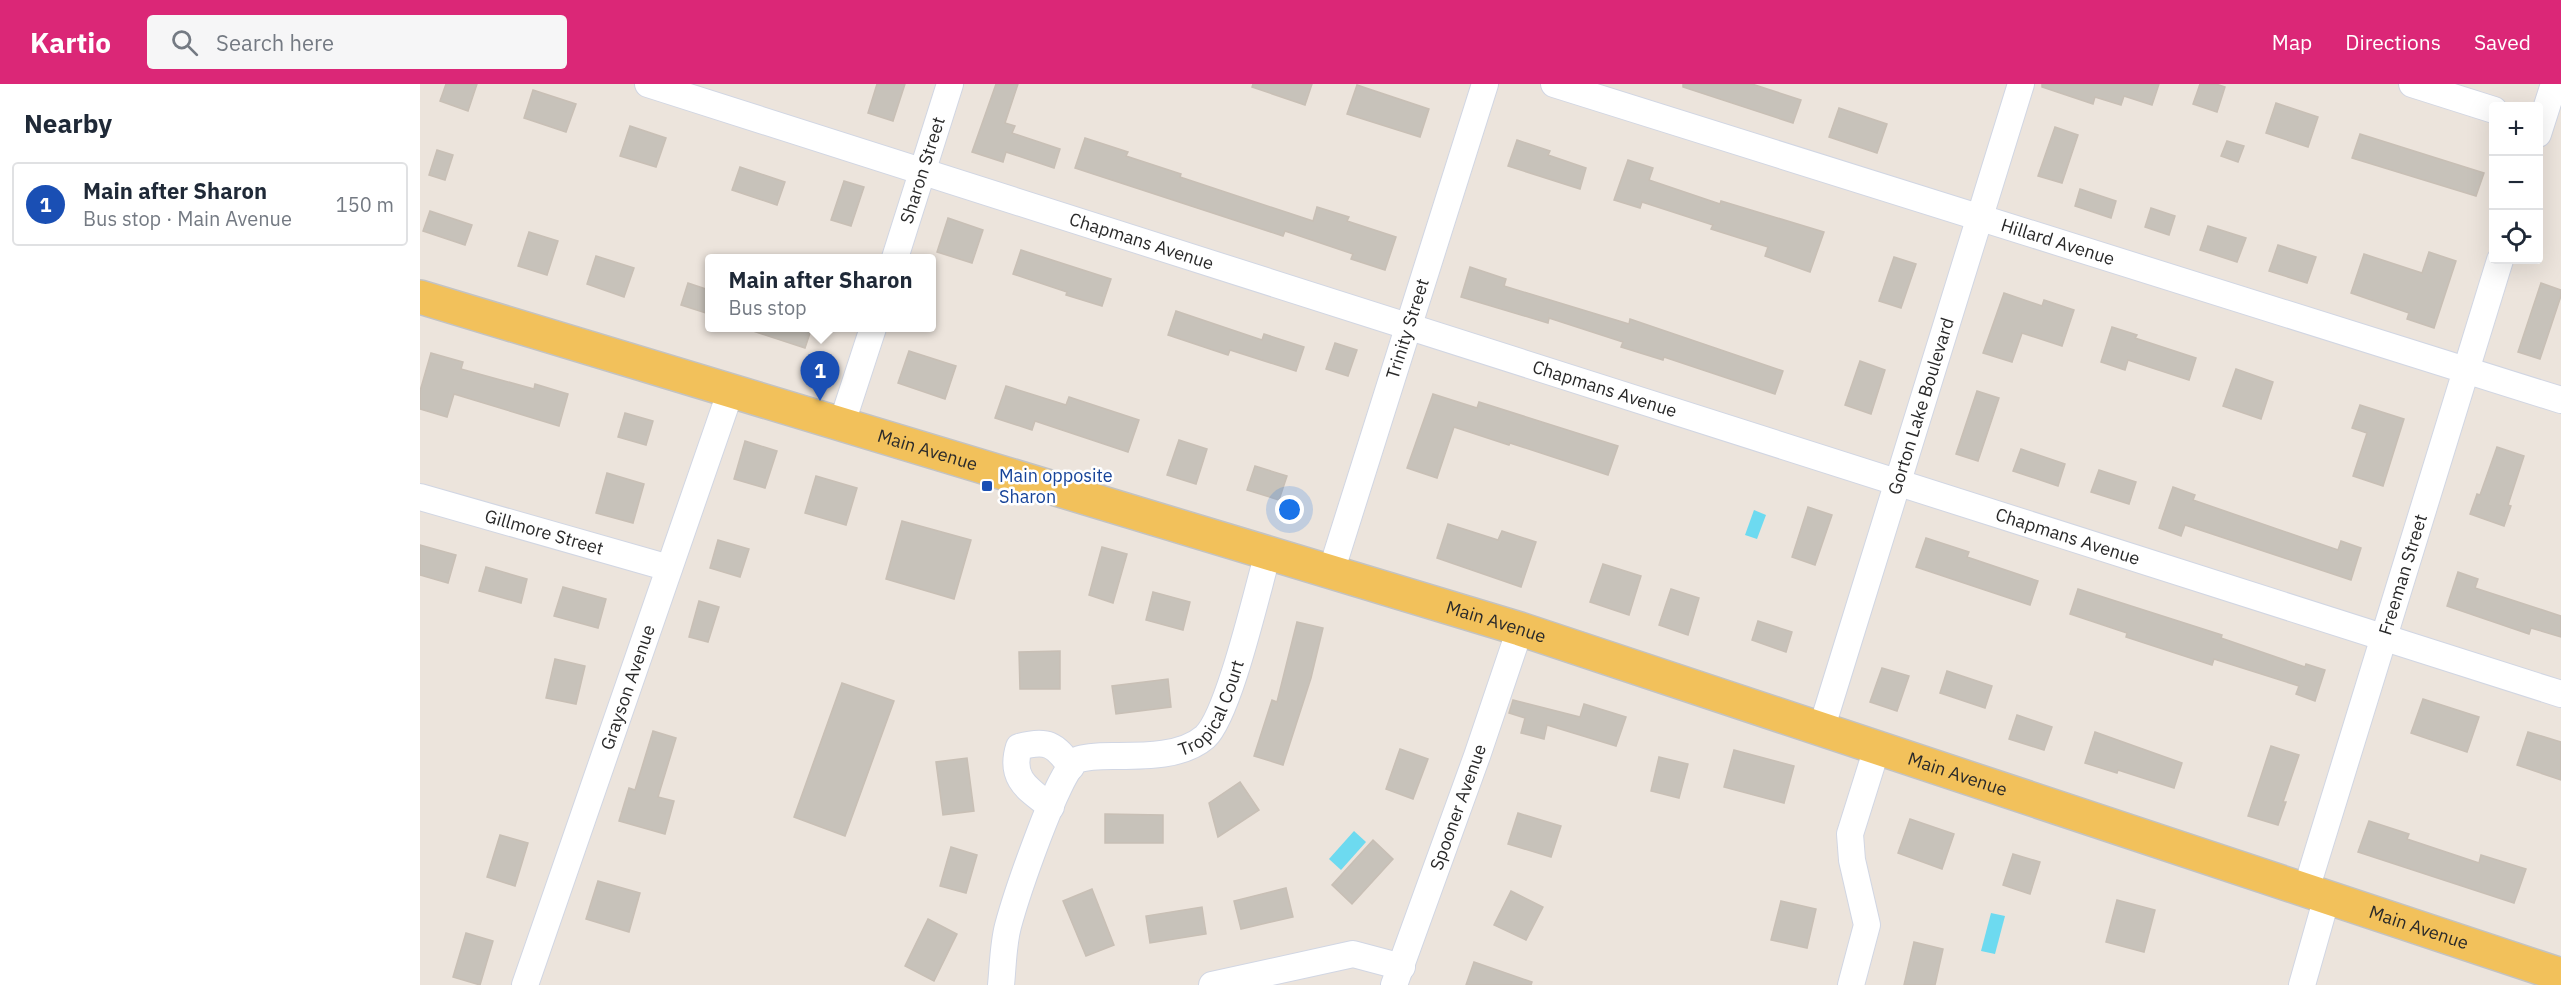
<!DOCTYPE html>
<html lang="en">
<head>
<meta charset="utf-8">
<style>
	body { margin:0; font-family:"IBM Plex Sans",sans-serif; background:#f6f6f7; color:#1f2937 }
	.controls { position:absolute; right:18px; top:18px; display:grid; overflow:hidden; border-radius:6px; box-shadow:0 6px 24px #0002 }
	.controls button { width:54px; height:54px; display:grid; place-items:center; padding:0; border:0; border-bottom:2px solid #e0e1e3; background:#fff; color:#1f2937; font:30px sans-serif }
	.you { position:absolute; left:870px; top:426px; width:21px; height:21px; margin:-15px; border:4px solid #fff; border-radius:50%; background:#1a73e8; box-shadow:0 0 0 9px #1a73e833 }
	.badge { display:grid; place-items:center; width:39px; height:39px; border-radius:50%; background:#db2777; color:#fff; font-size:20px; font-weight:700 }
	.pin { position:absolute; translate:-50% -50px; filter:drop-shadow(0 2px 3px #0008) }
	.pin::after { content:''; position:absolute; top:32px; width:21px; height:18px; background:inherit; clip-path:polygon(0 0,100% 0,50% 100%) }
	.popup { position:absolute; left:285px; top:170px; width:231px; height:78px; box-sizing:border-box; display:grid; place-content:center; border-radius:6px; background:#fff; filter:drop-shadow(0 2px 4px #0005); font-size:20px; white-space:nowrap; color:#747a83 }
	.popup b { font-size:22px; color:#1f2937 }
	.popup::after { content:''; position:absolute; left:50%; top:100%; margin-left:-12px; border:12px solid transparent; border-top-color:#fff }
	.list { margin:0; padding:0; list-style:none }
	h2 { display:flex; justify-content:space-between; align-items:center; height:78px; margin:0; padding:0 24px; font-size:26px }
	h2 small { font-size:20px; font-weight:400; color:#747a83 }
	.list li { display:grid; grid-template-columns:39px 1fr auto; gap:18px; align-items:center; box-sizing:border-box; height:84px; margin:0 12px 12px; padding:0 12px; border:2px solid #e0e1e3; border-radius:6px }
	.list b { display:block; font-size:22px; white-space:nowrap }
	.list p { margin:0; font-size:20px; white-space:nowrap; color:#747a83 }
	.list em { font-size:20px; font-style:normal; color:#747a83 }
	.icon { flex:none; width:33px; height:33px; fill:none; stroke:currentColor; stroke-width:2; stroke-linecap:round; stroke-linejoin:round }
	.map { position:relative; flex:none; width:2141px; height:901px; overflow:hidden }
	header { display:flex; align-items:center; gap:36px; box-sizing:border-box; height:84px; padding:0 30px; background:#db2777; color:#fff }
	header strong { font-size:28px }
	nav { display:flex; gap:33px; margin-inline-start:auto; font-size:21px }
	.search { width:420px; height:54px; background:#f6f6f7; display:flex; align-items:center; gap:15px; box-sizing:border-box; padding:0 21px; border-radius:6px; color:#747a83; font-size:22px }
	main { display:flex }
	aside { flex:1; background:#fff }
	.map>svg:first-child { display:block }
	.water { fill:#6ddaf0 }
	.building { fill:#c7c2ba; stroke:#c8bfb5; stroke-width:1.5 }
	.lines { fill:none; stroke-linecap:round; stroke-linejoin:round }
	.street-casing { stroke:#d1d6e3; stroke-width:28 }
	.primary-casing { stroke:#c3c3c3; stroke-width:36 }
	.street { stroke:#fff; stroke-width:26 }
	.primary { stroke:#f2c15b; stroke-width:33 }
	.transit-dot { fill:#1a4fb4; stroke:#fff; stroke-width:2 }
	.labels { text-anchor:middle; stroke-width:5; stroke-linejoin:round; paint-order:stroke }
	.street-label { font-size:18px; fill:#2a2a2a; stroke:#fff }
	.transit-label { font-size:18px; fill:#164399; stroke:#fff; text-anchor:start }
</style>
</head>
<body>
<header>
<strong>Kartio</strong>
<div class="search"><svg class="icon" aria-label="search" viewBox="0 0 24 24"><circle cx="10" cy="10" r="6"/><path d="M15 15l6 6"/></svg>Search here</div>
<nav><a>Map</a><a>Directions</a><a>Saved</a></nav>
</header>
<main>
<aside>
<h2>Nearby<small></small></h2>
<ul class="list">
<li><span class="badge" style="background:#1a4fb4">1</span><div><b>Main after Sharon</b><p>Bus stop · Main Avenue</p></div><em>150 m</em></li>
</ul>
</aside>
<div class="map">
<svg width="2141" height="901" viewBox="0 0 2141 901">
	<rect width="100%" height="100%" fill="#ece4dc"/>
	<g class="water">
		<path d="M1334 426 1346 431 1337 455 1325 451Z"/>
		<path d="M934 747 946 758 921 786 909 775Z"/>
		<path d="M1571 829 1585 832 1575 870 1561 867Z"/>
	</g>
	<g class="building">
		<path d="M26 0H57L48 27 20 17Z"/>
		<path d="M457 0H485L473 37 448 29Z"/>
		<path d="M576 0H598L585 39 595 42 592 49 640 65 634 84 586 68 583 78 552 68Z"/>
		<path d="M833 0H892L885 21 832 3Z"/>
		<path d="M1263 0H1332L1381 16 1373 39 1263 3Z"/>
		<path d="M1622 0H1739L1732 21 1704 12 1701 21 1675 13 1673 20 1622 3Z"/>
		<path d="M1780 0H1796L1805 3 1797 28 1773 20Z"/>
		<path d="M937 1 1009 25 1000 53 927 30Z"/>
		<path d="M113 6 156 20 146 48 104 34Z"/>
		<path d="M1856 19 1898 33 1888 63 1846 49Z"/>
		<path d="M1419 24 1467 40 1457 69 1409 53Z"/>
		<path d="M210 42 246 54 236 83 200 72Z"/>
		<path d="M1635 43 1658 51 1642 99 1618 92Z"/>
		<path d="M1940 50 2064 89 2056 112 1932 74Z"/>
		<path d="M665 54 708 68 706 72 761 90 760 93 893 137 897 123 929 133 927 137 976 153 965 186 931 175 933 170 865 147 863 152 655 84Z"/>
		<path d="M1097 56 1130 67 1128 71 1166 84 1160 105 1088 82Z"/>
		<path d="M1807 57 1824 62 1818 78 1801 72Z"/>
		<path d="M17 66 33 71 25 96 9 91Z"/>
		<path d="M1208 76 1233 84 1229 96 1300 120 1301 117 1404 148 1390 188 1345 172 1348 163 1291 145 1293 141 1222 118 1220 124 1194 116Z"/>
		<path d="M320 83 365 98 357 121 312 106Z"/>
		<path d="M424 97 444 103 431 142 411 136Z"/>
		<path d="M1660 105 1696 117 1691 134 1655 122Z"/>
		<path d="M1731 124 1755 132 1749 151 1725 143Z"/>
		<path d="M10 127 52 141 45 161 3 147Z"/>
		<path d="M528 134 563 146 552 179 517 168Z"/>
		<path d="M1788 142 1826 154 1817 178 1780 166Z"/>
		<path d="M109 148 138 157 127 191 98 182Z"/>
		<path d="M1858 161 1896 173 1887 199 1849 187Z"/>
		<path d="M601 166 691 195 682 222 646 211 647 208 593 190Z"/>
		<path d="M2009 168 2036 177 2014 244 1987 235 1989 229 1931 209 1944 170 2002 189Z"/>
		<path d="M176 172 214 184 204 213 167 200Z"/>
		<path d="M1474 173 1496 180 1481 224 1459 217Z"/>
		<path d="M1050 183 1086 195 1084 202 1209 240 1210 235 1363 287 1355 310 1244 273 1243 276 1201 263 1203 258 1129 234 1128 239 1041 213Z"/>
		<path d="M268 199 289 206V230L261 221Z"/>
		<path d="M2121 199 2141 206V212L2120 275 2098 268Z"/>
		<path d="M1584 209 1622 222 1624 216 1654 226 1642 262 1602 249 1592 278 1563 269Z"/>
		<path d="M756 227 842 256 844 250 884 263 876 287 810 266 808 271 748 251Z"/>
		<path d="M333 243H392L385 264 333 247Z"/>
		<path d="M1692 243 1717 251 1715 254 1776 274 1769 296 1708 276 1705 286 1681 278Z"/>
		<path d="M915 259 937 266 928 292 906 285Z"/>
		<path d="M489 267 536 282 525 315 478 299Z"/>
		<path d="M11 269 43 278 41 285 114 305 115 300 148 310 139 342 34 310 27 333 0 325V307Z"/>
		<path d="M1440 277 1465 286 1451 330 1425 321Z"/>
		<path d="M1816 285 1853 298 1841 335 1803 322Z"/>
		<path d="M586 302 646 321 649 313 719 336 708 368 615 337 612 346 575 334Z"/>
		<path d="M1557 307 1579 314 1558 377 1536 370Z"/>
		<path d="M1013 310 1057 324 1059 318 1198 362 1188 391 1090 359 1089 361 1034 343 1017 394 987 384Z"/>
		<path d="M1940 321 1984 335 1963 402 1933 392 1947 349 1932 344Z"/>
		<path d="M205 329 233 337 226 361 198 353Z"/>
		<path d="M759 356 787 365 776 400 747 391Z"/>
		<path d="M325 357 357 367 345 404 314 395Z"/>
		<path d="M2077 363 2104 372 2088 421 2091 422 2084 442 2050 430 2057 410 2060 411Z"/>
		<path d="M1601 365 1645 380 1638 402 1593 387Z"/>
		<path d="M835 382 867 392 859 416 827 406Z"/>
		<path d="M1679 386 1716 398 1709 420 1671 408Z"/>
		<path d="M187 389 224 400 213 439 176 429Z"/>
		<path d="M396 392 437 404 426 441 385 429Z"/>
		<path d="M1753 403 1775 411 1773 416 1918 466 1921 457 1941 464 1931 496 1765 441 1761 452 1739 444Z"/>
		<path d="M1388 423 1412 431 1395 481 1372 473Z"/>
		<path d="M482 437 551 456 534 515 466 495Z"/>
		<path d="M1028 440 1078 456 1082 447 1116 458 1101 503 1017 474Z"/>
		<path d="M1506 454 1549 468 1547 473 1618 497 1610 521 1496 483Z"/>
		<path d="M298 456 329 465 320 493 290 484Z"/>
		<path d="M0 461 36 471 28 499 0 491Z"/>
		<path d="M682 463 707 470 693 519 669 511Z"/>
		<path d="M1183 480 1221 492 1209 531 1170 518Z"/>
		<path d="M66 483 107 495 101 519 59 507Z"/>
		<path d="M2038 488 2058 495 2055 504 2141 532V553L2111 544 2109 550 2027 522Z"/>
		<path d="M143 503 186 515 178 544 134 532Z"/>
		<path d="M1251 505 1279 514 1268 551 1239 541Z"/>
		<path d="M1658 505 1802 551 1801 554 1885 583 1886 580 1905 586 1895 617 1876 610 1879 602 1794 575 1792 581 1706 553 1707 549 1650 530Z"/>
		<path d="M733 508 770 518 763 546 726 536Z"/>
		<path d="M279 517 299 523 288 558 269 553Z"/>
		<path d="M1338 537 1372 548 1366 568 1332 556Z"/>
		<path d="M877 538 903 544 891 594 863 681 834 672 852 616 857 618Z"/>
		<path d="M640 567V605H600L599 568Z"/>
		<path d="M135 575 165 582 156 620 126 614Z"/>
		<path d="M1462 584 1489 592 1477 627 1450 618Z"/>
		<path d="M1527 587 1572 602 1565 624 1520 609Z"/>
		<path d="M748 595 751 623 696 630 692 602Z"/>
		<path d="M422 599 474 617 425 752 374 733Z"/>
		<path d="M2003 615 2059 633 2047 668 1991 649Z"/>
		<path d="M1093 616 1160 633 1164 620 1206 633 1196 662 1127 641 1124 655 1101 649 1105 634 1089 629Z"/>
		<path d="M1597 631 1632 643 1624 666 1589 655Z"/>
		<path d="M233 647 256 654 238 713 254 717 245 750 199 737 209 704 215 706Z"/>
		<path d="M1675 648 1762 679 1754 704 1698 686 1697 689 1665 679Z"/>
		<path d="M2108 648 2141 658V696L2097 681Z"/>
		<path d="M1851 662 1879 671 1863 718H1866L1858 741 1828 732Z"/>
		<path d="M980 665 1008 675 993 715 966 705Z"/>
		<path d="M1314 666 1374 682 1364 719 1304 703Z"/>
		<path d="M1239 673 1268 680 1259 714 1231 707Z"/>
		<path d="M547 674 554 727 523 731 516 678Z"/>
		<path d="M820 698 839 726 798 753 789 719Z"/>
		<path d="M1098 729 1141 742 1131 773 1088 760Z"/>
		<path d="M685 730 743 731V759H685Z"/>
		<path d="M1490 735 1534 750 1522 785 1478 769Z"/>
		<path d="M1949 737 1989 750 1987 755 2059 779 2061 771 2106 785 2094 819 1938 768Z"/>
		<path d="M80 751 108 759 95 802 67 793Z"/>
		<path d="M953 756 973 775 932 820 912 801Z"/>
		<path d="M531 763 557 771 546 809 520 802Z"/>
		<path d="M1593 770 1620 778 1610 810 1583 801Z"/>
		<path d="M178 797 220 809 209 848 166 835Z"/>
		<path d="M866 804 873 833 821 845 814 817Z"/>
		<path d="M672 805 694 861 666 872 643 817Z"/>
		<path d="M1091 807 1123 823 1106 856 1074 841Z"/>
		<path d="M1697 816 1735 826 1724 868 1686 858Z"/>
		<path d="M1361 817 1396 825 1387 864 1351 856Z"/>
		<path d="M782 823 786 850 730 859 726 832Z"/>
		<path d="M508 835 537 850 514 897 485 882Z"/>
		<path d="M46 849 73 857 60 901 33 893Z"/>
		<path d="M1494 858 1523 865 1515 901H1484Z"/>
		<path d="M1054 878 1112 898 1111 901H1046Z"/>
	</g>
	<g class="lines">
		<g class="street-casing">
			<g id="street">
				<path id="s1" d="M228 0 2141 610"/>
				<path id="s2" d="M1134 0 2141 316"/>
				<path d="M1992 0 2074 26"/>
				<path d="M2118 50 2134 0"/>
				<path id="s3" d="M475 174 530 0"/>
				<path d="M422 339 453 244"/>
				<path id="s4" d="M0 413 249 484"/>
				<path id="s5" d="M911 488 1065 0"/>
				<path id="s6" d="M1401 646 1601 0"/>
				<path d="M631 723C608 705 589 695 599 663 627 655 635 660 651 683"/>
				<path id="s7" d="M1886 806 2080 176"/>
				<path id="s8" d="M105 901 311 306"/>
				<path id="s9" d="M581 901C583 882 583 861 588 842 595 816 638 686 657 676 667 672 682 672 693 672 722 672 762 673 785 653 809 631 837 507 848 469"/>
				<path d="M792 901 933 870 982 883"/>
				<path id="s10" d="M974 901 1057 672 1100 545"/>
				<path d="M1431 901 1447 841 1432 776 1430 750 1457 664"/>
				<path d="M1882 901 1907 813"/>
			</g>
		</g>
		<g class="primary-casing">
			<g id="primary">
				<path id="s11" d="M0 213 1100 545 2141 891"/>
			</g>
		</g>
		<use href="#street" class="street"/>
		<use href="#primary" class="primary"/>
	</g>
	<rect class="transit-dot" x="561" y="396" width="12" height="12" rx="3"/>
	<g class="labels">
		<g class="street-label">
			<text dy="6" stroke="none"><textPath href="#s3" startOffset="92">Sharon Street</textPath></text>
			<text dy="6" stroke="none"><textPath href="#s1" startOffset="518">Chapmans Avenue</textPath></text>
			<text dy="6" stroke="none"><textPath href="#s2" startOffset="528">Hillard Avenue</textPath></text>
			<text dy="6" stroke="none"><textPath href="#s5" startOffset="255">Trinity Street</textPath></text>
			<text dy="6" stroke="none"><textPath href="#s1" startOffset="1004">Chapmans Avenue</textPath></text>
			<text dy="6" stroke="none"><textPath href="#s6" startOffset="339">Gorton Lake Boulevard</textPath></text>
			<text dy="6" stroke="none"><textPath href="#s11" startOffset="530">Main Avenue</textPath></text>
			<text dy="6" stroke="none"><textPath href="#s4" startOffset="129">Gillmore Street</textPath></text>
			<text dy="6" stroke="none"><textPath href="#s1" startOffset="1490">Chapmans Avenue</textPath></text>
			<text dy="6" stroke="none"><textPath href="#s7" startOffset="330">Freeman Street</textPath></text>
			<text dy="6" stroke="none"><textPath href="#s11" startOffset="1124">Main Avenue</textPath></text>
			<text dy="6" stroke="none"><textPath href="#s8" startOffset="315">Grayson Avenue</textPath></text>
			<text dy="6" stroke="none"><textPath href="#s9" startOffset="400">Tropical Court</textPath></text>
			<text dy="6" stroke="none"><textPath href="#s11" startOffset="1610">Main Avenue</textPath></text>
			<text dy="6" stroke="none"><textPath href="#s10" startOffset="189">Spooner Avenue</textPath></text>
			<text dy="6" stroke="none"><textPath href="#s11" startOffset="2096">Main Avenue</textPath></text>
		</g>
		<g class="transit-label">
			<text x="579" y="398">Main opposite<tspan x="579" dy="21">Sharon</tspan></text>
		</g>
	</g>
</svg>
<div class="controls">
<button>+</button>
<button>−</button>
<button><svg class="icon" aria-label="locate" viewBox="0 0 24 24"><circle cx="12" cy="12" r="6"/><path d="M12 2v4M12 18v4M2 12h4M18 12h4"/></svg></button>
</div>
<div class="you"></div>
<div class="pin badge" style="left:400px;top:317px;background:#1a4fb4">1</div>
<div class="popup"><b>Main after Sharon</b>Bus stop</div>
</div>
</main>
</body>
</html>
